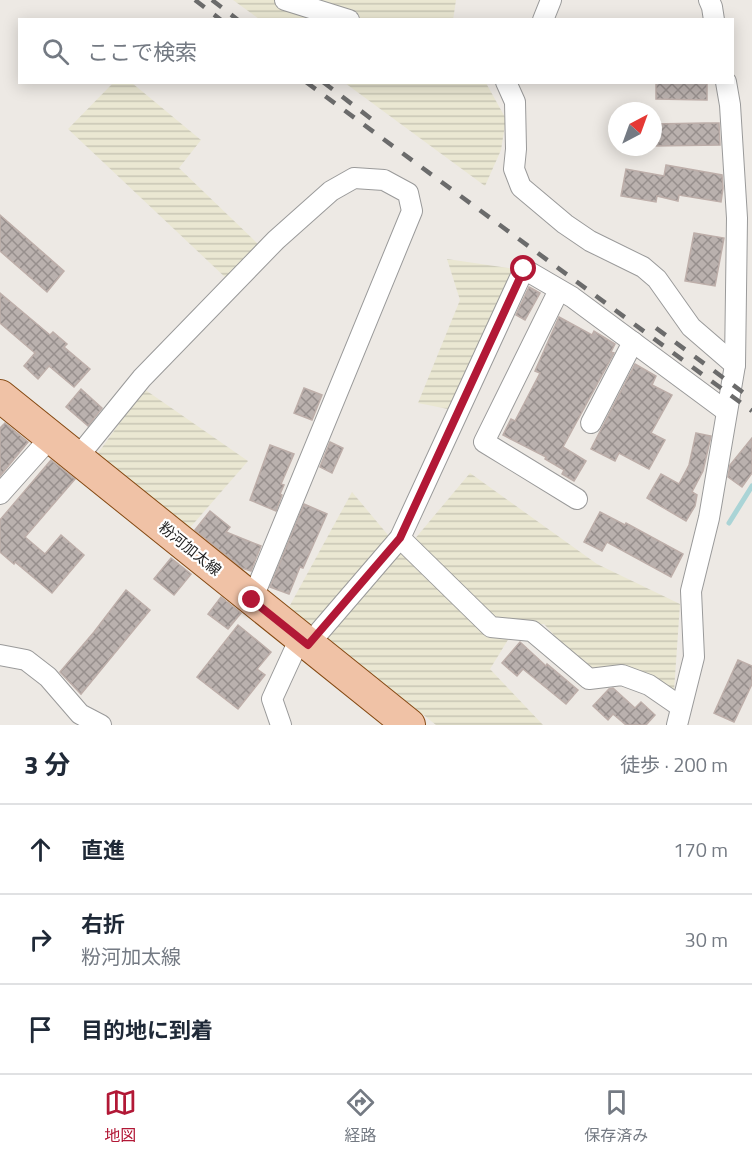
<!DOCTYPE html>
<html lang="ja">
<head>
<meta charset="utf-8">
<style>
	body { margin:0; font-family:"Titillium Web","Noto Sans JP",sans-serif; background:#f6f6f7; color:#1f2937 }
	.compass { position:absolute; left:608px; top:102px; width:54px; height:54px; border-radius:50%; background:#fff; box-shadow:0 3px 15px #0003; rotate:41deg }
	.stop { position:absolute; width:18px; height:18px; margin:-14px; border:4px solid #b21836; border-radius:50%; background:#fff }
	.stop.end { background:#b21836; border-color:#fff; box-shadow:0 2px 6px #0008 }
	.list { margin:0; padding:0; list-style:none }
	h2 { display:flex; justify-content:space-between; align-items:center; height:78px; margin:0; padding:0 24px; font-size:26px }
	h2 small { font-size:20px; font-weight:400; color:#747a83 }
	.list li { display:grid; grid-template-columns:39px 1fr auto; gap:18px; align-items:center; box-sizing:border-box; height:90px; padding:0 24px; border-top:2px solid #e0e1e3 }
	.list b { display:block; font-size:22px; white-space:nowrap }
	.list p { margin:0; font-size:20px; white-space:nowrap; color:#747a83 }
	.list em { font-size:20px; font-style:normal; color:#747a83 }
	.icon { flex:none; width:33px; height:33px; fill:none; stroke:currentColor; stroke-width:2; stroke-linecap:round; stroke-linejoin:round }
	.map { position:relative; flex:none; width:752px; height:725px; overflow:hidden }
	.search { position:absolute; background:#fff; box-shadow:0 3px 15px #0003; left:18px; right:18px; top:18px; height:66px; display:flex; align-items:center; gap:15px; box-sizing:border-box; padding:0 21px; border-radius:0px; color:#747a83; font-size:22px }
	.sheet { height:348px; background:#fff }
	nav { display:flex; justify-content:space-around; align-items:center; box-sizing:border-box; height:84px; border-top:2px solid #e0e1e3; background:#fff; font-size:16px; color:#747a83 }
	nav a { display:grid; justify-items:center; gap:3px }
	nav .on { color:#b21836 }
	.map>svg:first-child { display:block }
	.farmland { fill:url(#farmland-rules) }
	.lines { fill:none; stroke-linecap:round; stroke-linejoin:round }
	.stream { stroke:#aad4d6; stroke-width:5 }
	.building { fill:url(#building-cross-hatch); stroke:#bdaea9; stroke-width:1.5 }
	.street-casing { stroke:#9a9a9a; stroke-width:22 }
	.primary-casing { stroke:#854912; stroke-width:34 }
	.street { stroke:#fff; stroke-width:20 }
	.primary { stroke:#f0c2a6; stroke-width:32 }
	.rail { stroke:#6b6b6b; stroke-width:4.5; stroke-dasharray:12 12; stroke-linecap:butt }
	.route { stroke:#b21836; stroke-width:8 }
	.labels { text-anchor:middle; stroke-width:4.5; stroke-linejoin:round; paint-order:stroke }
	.street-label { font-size:15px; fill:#1d1d1d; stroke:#fff }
</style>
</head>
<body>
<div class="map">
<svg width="752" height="725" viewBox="0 0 752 725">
	<defs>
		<pattern id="farmland-rules" width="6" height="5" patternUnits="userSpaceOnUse" patternTransform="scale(1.5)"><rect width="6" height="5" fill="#eae7d2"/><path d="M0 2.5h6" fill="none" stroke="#c8c6b4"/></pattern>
		<pattern id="building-cross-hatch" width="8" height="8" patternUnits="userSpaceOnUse" patternTransform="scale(1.5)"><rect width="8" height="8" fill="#bab1ae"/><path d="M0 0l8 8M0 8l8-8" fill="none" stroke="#978f8d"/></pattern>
	</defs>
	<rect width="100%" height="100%" fill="#ede9e4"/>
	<g class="farmland">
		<path d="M233 0H456L453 20 259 19Z"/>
		<path d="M113 83H132L201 140 179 168 259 245 227 279 68 129Z"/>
		<path d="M345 83H486L506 119 501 150 485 186Z"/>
		<path d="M447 259 515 269 453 410 418 403 460 300Z"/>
		<path d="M144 389 248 461 188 530 96 456Z"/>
		<path d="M470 473 597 564 680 604 674 691 639 671 583 667 544 624 517 625 490 669 543 725H436L289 607 352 492 403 553Z"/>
	</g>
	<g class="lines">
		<path class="stream" d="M729 523 752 486"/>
	</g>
	<g class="building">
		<path d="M656 82H707V100L656 99Z"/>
		<path d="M706 123H719L720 145 653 146V124Z"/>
		<path d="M666 165 722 175 723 188 721 202 679 195 678 201 657 196 656 202 621 196 626 169 664 176Z"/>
		<path d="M0 215 64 271 47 292 0 251Z"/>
		<path d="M694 233 724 238 715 286 685 281Z"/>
		<path d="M529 287 540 293 525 320 516 315Z"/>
		<path d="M0 293 50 335 53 332 67 344 64 347 90 369 74 387 49 366 38 379 24 366 35 353 0 323Z"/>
		<path d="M559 317 592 335 594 331 615 344 611 352 614 353 563 447 586 461 574 481 562 474 564 470 545 459 546 457 503 435 511 419 515 421 540 373 535 371Z"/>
		<path d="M635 364 656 376 652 385 672 395 651 433 665 440 649 469 619 453 615 461 591 449Z"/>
		<path d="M304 388 322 395 312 420 294 413Z"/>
		<path d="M81 389 102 408 88 426 66 407Z"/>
		<path d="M5 423 28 442 0 476V428Z"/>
		<path d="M696 433 711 436 703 471 692 492 697 495 695 506 686 521 647 498 661 474 679 484 689 465Z"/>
		<path d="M752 438V473L742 487 728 477 730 465Z"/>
		<path d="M330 442 343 448 332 473 320 467Z"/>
		<path d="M270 445 294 454 281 484 284 485 280 494 282 495 276 511 250 500Z"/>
		<path d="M51 460 75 479 25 537 45 554 61 535 84 555 52 593 15 562 14 564 0 552V520Z"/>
		<path d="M304 504 327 514 303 568 300 567 289 594 270 587Z"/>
		<path d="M210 511 230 527 226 532 261 546 251 571 242 568 195 530Z"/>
		<path d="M600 512 625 525 626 523 683 554 671 577 607 542 602 551 584 542Z"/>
		<path d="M171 558 191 574 174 595 154 579Z"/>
		<path d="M126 590 150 610 81 694 60 672 94 632Z"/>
		<path d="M221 597 241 613 228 629 208 614Z"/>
		<path d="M238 625 271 652 257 669 265 675 238 709 197 677Z"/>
		<path d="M520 642 546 666 547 664 578 690 566 704 523 669 517 676 502 663Z"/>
		<path d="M738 660 752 666V684L734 722 714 713Z"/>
		<path d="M613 688 635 708 641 702 655 715 646 725H626L613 714 608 720 593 706 609 689Z"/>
	</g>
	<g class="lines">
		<g class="street-casing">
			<g id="street">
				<path d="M285 0 349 20"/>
				<path d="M709 0 712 7 714 20"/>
				<path d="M543 20 551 0"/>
				<path d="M506 82 515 102 516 149 514 169 521 187 565 224 590 241 643 267 657 279 691 327 735 365"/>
				<path d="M559 290 484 442 577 499"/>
				<path d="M591 423 633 342"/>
				<path d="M77 458 142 378 276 240 331 191 354 178 384 180 408 193 412 211 252 600"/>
				<path d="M0 494 51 437"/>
				<path d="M400 538 491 627 532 631 589 679 622 675 649 685 681 707"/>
				<path d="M308 645 400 538 524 269 572 297 726 411"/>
				<path d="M0 655 26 660 48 677 80 714 101 725"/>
				<path d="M281 725 272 699 300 638"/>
				<path d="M677 725 694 657 691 591 709 518 735 365 737 218 730 105 726 82"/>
			</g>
		</g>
		<g class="primary-casing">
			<path id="primary" d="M0 396 409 725"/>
		</g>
		<use href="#street" class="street"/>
		<use href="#primary" class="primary"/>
		<g class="rail">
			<path d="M195 0 221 20"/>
			<path d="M212 0 238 20"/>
			<path d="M306 82 752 411"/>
			<path d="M323 82 378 124"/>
			<path d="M656 328 752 399"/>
		</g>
	</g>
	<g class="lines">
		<path class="route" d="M252 600 308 645 400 538 524 269"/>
	</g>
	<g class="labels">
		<g class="street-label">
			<text transform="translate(190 549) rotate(39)" y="5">粉河加太線</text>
		</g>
	</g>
</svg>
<svg class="compass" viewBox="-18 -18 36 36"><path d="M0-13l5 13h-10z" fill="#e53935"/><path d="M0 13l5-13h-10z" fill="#747a83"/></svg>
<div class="stop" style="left:524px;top:269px"></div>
<div class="stop end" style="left:252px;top:600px"></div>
<div class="search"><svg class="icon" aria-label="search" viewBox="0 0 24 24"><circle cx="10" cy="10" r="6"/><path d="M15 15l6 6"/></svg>ここで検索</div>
</div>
<section class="sheet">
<h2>3 分<small>徒歩 · 200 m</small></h2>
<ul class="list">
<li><svg class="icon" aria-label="ahead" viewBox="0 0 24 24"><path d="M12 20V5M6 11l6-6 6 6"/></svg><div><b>直進</b></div><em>170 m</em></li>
<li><svg class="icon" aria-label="right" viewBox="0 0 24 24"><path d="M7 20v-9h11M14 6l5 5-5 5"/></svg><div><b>右折</b><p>粉河加太線</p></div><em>30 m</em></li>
<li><svg class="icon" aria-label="arrive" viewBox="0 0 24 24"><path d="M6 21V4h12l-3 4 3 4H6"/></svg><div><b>目的地に到着</b></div></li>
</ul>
</section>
<nav>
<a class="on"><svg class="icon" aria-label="map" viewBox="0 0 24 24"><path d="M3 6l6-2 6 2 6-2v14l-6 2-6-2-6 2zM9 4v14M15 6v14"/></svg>地図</a>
<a><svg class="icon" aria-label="directions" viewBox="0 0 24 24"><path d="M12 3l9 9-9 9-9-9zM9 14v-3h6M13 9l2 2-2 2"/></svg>経路</a>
<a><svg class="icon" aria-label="saved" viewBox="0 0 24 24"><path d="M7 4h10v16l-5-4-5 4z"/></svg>保存済み</a>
</nav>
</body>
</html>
